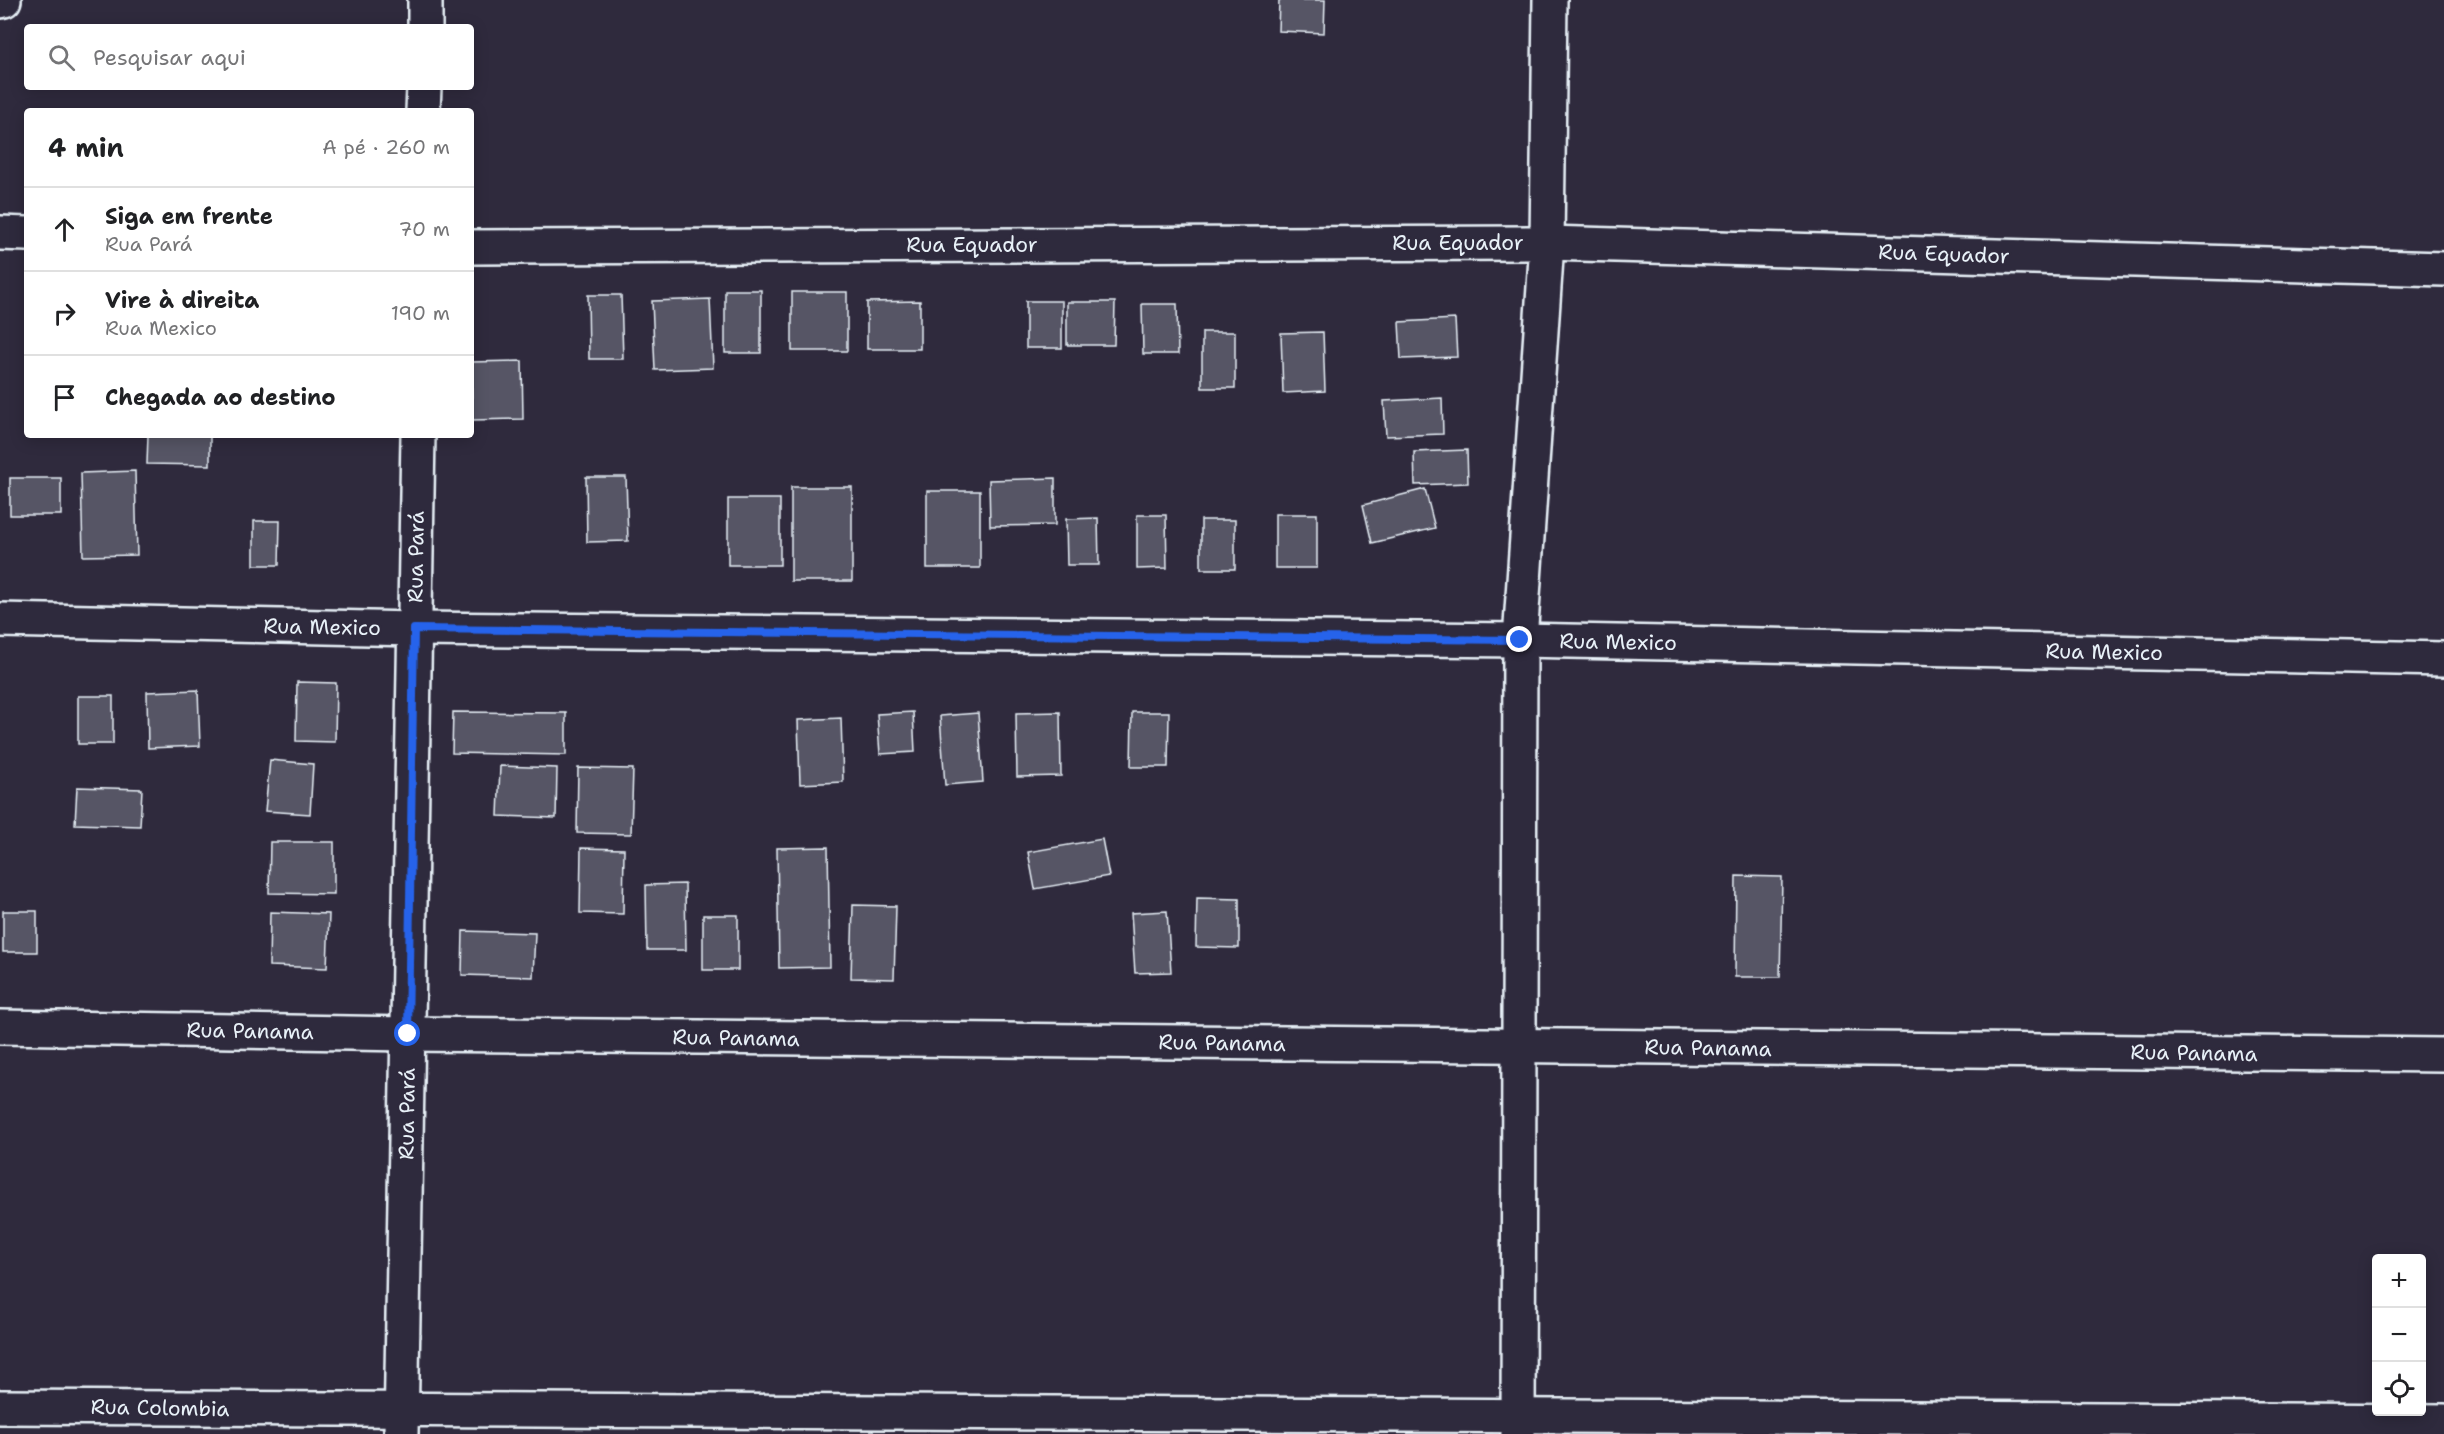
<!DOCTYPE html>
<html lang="pt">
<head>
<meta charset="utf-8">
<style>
	body { margin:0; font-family:"Shantell Sans",sans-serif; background:#f2f2f2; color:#202124 }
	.controls { position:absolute; right:18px; bottom:18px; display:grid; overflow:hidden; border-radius:6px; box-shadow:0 3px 15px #0003 }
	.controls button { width:54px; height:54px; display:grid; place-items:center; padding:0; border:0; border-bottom:2px solid #e0e0e0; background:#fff; color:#202124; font:30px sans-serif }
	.stop { position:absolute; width:18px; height:18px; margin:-14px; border:4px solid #2563eb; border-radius:50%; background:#fff }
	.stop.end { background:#2563eb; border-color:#fff; box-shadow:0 2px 6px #0008 }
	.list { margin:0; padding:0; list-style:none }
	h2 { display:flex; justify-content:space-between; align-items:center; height:78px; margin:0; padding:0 24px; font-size:26px }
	h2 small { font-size:20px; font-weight:400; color:#757577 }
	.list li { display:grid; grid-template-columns:39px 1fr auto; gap:18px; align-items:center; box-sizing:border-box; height:84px; padding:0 24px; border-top:2px solid #e0e0e0 }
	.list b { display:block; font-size:22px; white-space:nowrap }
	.list p { margin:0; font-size:20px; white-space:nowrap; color:#757577 }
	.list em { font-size:20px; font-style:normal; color:#757577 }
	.icon { flex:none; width:33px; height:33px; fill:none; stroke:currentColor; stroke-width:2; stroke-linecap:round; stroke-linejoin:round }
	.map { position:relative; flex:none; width:2444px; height:1434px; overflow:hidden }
	.search { position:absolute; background:#fff; box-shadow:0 3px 15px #0003; left:24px; top:24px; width:450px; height:66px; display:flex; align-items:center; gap:15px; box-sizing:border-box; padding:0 21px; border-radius:6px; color:#757577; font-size:22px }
	.panel { position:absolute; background:#fff; box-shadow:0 3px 15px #0003; left:24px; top:108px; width:450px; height:330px; border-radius:6px }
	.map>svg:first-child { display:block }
	.building { fill:#575565; stroke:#e8f1f8; stroke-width:1.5 }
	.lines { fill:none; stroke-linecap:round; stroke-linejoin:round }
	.street-casing { stroke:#e8f1f8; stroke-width:38 }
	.street { stroke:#2f2a3d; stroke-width:33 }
	.route { stroke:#2563eb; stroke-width:8 }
	.labels { text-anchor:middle; stroke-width:4.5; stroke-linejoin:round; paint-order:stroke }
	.street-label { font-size:21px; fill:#e8f1f8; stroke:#2f2a3d }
</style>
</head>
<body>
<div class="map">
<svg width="2444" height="1434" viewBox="0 0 2444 1434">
	<rect width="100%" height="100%" fill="#2f2a3d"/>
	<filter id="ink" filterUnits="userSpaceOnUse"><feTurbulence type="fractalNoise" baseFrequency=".0167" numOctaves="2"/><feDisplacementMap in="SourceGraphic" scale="12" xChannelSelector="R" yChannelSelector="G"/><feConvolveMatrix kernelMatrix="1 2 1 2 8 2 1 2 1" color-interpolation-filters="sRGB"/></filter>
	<g filter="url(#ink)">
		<g class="building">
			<path d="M1279 0H1325L1324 33 1278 31Z"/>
			<rect x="725" y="290" width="36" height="63"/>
			<rect x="792" y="292" width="55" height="59"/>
			<path d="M588 295H621L623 359H589Z"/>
			<path d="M710 299 713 368 655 370 652 301Z"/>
			<path d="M920 301V349H867V302Z"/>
			<rect x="1026" y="301" width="36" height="47"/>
			<path d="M1067 302H1115L1114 345H1067Z"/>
			<path d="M1142 304H1177L1178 354H1143Z"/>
			<path d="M1455 319 1457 357 1401 359 1399 322Z"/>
			<rect x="1202" y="332" width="33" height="56"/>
			<path d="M1323 332 1325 391 1283 393 1281 333Z"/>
			<path d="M522 361 523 419 472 420 471 362Z"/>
			<path d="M1442 398 1443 434 1386 436 1384 401Z"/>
			<path d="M148 435H210V465L147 464Z"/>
			<path d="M1467 450 1468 483 1415 485 1414 452Z"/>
			<path d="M135 471 137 555 83 556 81 473Z"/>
			<path d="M586 477H626L628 541 587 542Z"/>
			<rect x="10" y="478" width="51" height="37"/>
			<path d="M1055 478V525L990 526 989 480Z"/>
			<rect x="791" y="487" width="61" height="94"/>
			<path d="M1425 489 1435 528 1372 543 1363 505Z"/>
			<rect x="927" y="491" width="53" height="77"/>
			<rect x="728" y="499" width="52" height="66"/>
			<rect x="1275" y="514" width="42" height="54"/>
			<path d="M1137 515H1166L1167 568 1137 569Z"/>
			<path d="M1098 518 1099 565H1067L1066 519Z"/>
			<rect x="1201" y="520" width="34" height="49"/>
			<path d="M254 521H280L279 565H254Z"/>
			<path d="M297 682 336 683 335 742 296 741Z"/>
			<path d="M198 690 200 746 148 748 147 692Z"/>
			<rect x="78" y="696" width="35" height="48"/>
			<path d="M453 712 566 713V755L452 753Z"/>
			<path d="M913 712 915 752 880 754 877 714Z"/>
			<path d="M1060 712 1061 776 1017 777 1016 713Z"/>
			<path d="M1132 712H1169L1168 767H1131Z"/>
			<path d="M978 713 983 782 945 785 940 716Z"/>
			<path d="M841 718 843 782 800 784 798 720Z"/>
			<path d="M270 760 313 764 310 814 265 811Z"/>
			<path d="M500 766 557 768 556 818 498 816Z"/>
			<path d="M578 768 633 769 631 834 577 833Z"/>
			<path d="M77 787 142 789 140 826 75 824Z"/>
			<path d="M1102 839 1109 876 1035 889 1028 852Z"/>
			<path d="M270 842H334V894L269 893Z"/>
			<path d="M828 847 830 967 779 968 777 848Z"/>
			<path d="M581 848 624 849 623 914 580 913Z"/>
			<path d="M1736 876 1782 877 1780 977H1735Z"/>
			<path d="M685 884 686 950H647L646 885Z"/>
			<path d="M1197 898 1239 899V948L1196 947Z"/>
			<path d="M853 905 896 906 894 979 851 978Z"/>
			<rect x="3" y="911" width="34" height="41"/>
			<path d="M1167 911 1171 972 1135 973 1131 913Z"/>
			<path d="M270 912 329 914 327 968 269 966Z"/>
			<rect x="703" y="915" width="35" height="55"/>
			<path d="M463 931 535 933 533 977 462 975Z"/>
		</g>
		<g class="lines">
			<g class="street-casing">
				<g id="street">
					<path d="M0 1 4 0"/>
					<path d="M425 27V0"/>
					<path d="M423 111 424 87"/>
					<path d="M0 233 27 234"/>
					<path d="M471 247 1547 243 2444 269"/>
					<path d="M0 620 414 629 1520 640 2444 659"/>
					<path d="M0 1027 408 1034 2444 1055"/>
					<path d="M0 1407 2444 1421"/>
					<path d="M401 1434 418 435"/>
					<path d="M1518 1434 1520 640 1547 243 1550 0"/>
				</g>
			</g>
			<use href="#street" class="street"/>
		</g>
	</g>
	<g class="lines" filter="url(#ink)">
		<path class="route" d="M408 1034 414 629 1520 640"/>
	</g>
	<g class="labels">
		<g class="street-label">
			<text x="1458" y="250">Rua Equador</text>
			<text x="972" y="252">Rua Equador</text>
			<text transform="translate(1944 254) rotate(2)" y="7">Rua Equador</text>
			<text transform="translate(416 557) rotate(-89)" y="7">Rua Pará</text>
			<text transform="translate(322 627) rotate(1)" y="7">Rua Mexico</text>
			<text transform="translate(1618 642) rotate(1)" y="7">Rua Mexico</text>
			<text transform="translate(2104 652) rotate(1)" y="7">Rua Mexico</text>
			<text transform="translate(250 1031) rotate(1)" y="7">Rua Panama</text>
			<text transform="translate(736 1038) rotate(1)" y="7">Rua Panama</text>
			<text transform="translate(1222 1043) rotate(1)" y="7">Rua Panama</text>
			<text transform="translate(1708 1048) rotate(1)" y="7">Rua Panama</text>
			<text transform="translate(2194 1053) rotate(1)" y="7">Rua Panama</text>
			<text transform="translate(407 1114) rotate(-89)" y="7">Rua Pará</text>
			<text transform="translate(160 1408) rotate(1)" y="7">Rua Colombia</text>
		</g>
	</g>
</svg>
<div class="controls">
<button>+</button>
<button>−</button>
<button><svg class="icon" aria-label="locate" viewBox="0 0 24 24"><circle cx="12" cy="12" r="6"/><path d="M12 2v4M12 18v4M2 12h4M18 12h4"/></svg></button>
</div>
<div class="stop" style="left:408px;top:1034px"></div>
<div class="stop end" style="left:1520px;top:640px"></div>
<div class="search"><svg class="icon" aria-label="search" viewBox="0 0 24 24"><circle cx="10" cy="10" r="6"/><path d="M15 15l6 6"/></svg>Pesquisar aqui</div>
<section class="panel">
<h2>4 min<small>A pé · 260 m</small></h2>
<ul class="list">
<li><svg class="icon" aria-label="ahead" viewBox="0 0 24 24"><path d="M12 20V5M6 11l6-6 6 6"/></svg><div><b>Siga em frente</b><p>Rua Pará</p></div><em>70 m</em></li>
<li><svg class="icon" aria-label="right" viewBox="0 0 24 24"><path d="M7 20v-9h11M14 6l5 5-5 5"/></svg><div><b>Vire à direita</b><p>Rua Mexico</p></div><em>190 m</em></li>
<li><svg class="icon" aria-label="arrive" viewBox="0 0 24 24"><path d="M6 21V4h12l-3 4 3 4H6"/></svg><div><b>Chegada ao destino</b></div></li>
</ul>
</section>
</div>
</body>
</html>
